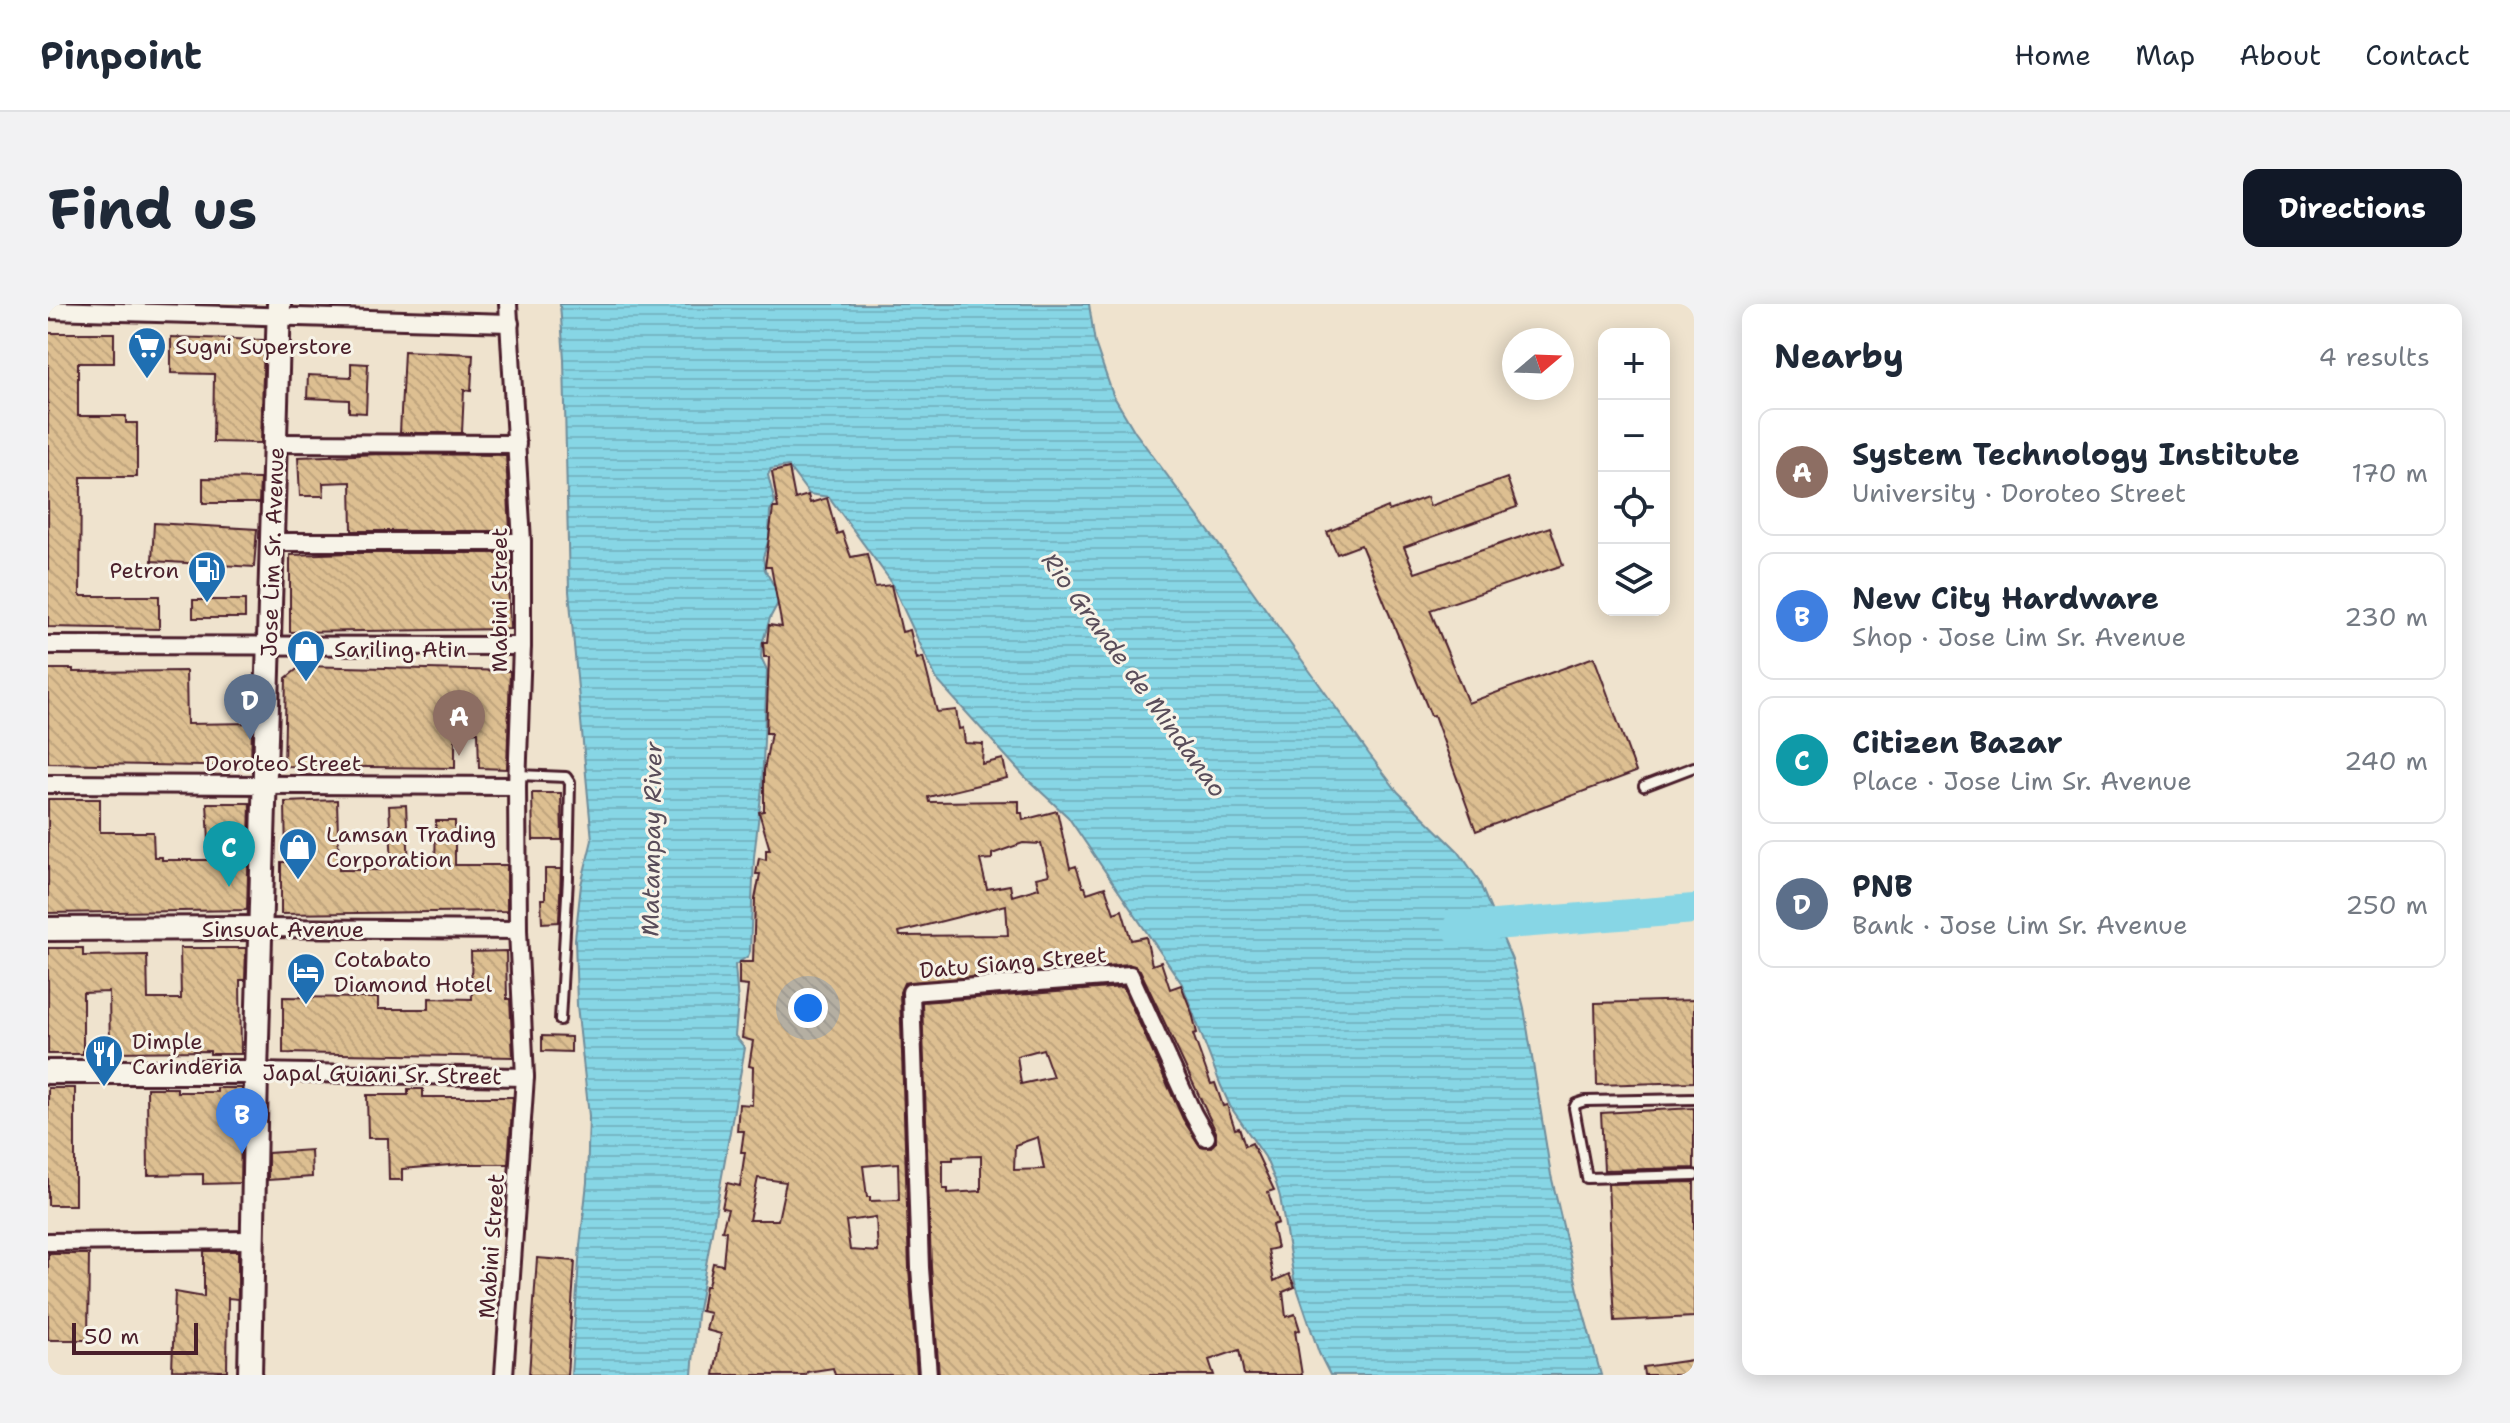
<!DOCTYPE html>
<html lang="en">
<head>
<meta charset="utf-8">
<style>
	body { margin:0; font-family:"Shantell Sans",sans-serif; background:#f2f2f3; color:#1f2937 }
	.controls { position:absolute; right:24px; top:24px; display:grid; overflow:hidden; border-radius:16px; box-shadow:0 4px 20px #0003 }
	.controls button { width:72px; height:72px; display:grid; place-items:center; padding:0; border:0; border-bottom:2px solid #e0e1e3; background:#fff; color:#1f2937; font:40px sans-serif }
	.compass { position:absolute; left:1454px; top:24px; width:72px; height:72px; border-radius:50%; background:#fff; box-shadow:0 4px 20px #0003; rotate:71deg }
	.scale { position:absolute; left:24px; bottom:20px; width:126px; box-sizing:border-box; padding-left:8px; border:4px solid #4a1f2b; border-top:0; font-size:22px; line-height:28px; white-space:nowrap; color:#4a1f2b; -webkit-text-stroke:6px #f7f3e8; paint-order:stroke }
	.you { position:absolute; left:760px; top:704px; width:28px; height:28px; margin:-20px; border:6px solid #fff; border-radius:50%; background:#1a73e8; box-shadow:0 0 0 12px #1a73e833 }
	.badge { display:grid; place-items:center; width:52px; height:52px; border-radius:50%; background:#111827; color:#fff; font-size:26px; font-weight:700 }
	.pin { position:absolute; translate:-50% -66px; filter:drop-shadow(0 2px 4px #0008) }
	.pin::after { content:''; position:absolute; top:42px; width:28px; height:24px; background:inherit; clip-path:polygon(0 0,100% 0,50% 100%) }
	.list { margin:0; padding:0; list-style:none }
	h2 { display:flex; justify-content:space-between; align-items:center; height:104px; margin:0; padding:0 32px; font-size:34px }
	h2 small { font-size:26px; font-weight:400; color:#747a83 }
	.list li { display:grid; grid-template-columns:52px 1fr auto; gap:24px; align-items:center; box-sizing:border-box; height:128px; margin:0 16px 16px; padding:0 16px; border:2px solid #e0e1e3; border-radius:16px }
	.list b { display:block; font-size:30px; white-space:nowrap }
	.list p { margin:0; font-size:26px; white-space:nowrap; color:#747a83 }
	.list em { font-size:26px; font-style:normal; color:#747a83 }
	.icon { flex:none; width:44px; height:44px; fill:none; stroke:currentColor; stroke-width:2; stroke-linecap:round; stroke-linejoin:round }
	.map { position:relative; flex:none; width:1646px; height:1071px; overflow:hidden; border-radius:16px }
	header { display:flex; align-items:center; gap:48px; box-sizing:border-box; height:112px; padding:0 40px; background:#fff; border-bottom:2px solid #e0e1e3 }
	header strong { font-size:38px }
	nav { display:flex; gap:44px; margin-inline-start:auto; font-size:28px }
	.intro { display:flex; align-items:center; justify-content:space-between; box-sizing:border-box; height:192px; padding:0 48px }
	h1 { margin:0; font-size:56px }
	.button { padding:20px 36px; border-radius:16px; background:#111827; color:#fff; font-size:28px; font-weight:700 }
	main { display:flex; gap:48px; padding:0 48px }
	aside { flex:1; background:#fff; border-radius:16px; box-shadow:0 4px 20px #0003 }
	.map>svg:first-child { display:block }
	.water { fill:url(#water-rules); stroke:#6f8d9b; stroke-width:2 }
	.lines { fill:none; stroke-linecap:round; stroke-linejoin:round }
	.river { stroke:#87d6e5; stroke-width:30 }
	.building { fill:url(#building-back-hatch); stroke:#4a1f2b; stroke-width:2; fill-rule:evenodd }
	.lane-casing { stroke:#4a1f2b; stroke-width:14 }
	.street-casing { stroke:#4a1f2b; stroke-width:22 }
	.secondary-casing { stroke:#4a1f2b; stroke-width:28 }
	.lane { stroke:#f7f3e8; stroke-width:8 }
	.street { stroke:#f7f3e8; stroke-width:16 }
	.secondary { stroke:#f7f3e8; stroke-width:22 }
	.labels { text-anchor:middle; stroke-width:6; stroke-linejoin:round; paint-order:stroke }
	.poi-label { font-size:22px; fill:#4a1f2b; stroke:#f7f3e8; text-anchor:start }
	.street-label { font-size:22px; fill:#4a1f2b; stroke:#f7f3e8 }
	.water-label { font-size:24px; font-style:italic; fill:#594d5a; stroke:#f7f3e8 }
</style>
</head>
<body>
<header>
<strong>Pinpoint</strong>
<nav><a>Home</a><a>Map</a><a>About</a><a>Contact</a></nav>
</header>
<div class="intro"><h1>Find us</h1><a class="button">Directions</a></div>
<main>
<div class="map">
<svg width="1646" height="1071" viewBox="0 0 1646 1071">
	<defs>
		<pattern id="water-rules" width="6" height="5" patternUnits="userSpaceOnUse" patternTransform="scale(2)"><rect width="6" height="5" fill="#87d6e5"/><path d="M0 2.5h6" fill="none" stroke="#76b7c5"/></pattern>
		<pattern id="building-back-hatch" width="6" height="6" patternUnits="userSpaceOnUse" patternTransform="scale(2)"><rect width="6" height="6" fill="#ddbf91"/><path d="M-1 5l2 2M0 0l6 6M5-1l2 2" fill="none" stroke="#bfa47d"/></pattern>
	</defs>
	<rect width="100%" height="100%" fill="#efe3ce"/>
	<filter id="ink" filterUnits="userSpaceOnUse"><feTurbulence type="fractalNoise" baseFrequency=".0125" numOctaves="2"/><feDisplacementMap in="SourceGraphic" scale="16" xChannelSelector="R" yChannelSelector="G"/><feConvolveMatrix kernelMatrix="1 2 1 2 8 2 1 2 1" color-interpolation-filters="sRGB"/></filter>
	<g filter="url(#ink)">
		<path class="water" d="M512 0H1041L1047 39 1065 91 1087 128 1194 272 1321 450 1350 488 1410 547 1430 575 1464 656 1476 704 1503 871 1534 1003 1553 1071H1282L1271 1049 1246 975 1232 893 1227 876 1217 853 1182 802 1173 782 1134 680 1020 513 976 472 889 376 842 276 781 193 761 190 740 162 723 165 720 171 727 199 722 207 721 235 715 253 717 266 729 287 730 299 722 314 714 340 713 353 719 366 714 483 706 553 702 647 700 652 687 661 690 699 687 732 697 744 649 1011 644 1071H523L532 942 539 878 541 812 529 701 527 635 533 581 544 536 521 287 516 55Z"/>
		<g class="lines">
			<path class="river" d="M1409 624 1646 605"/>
		</g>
		<g class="building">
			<path d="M0 29H66V59H30V112H78V119H89V173H33L32 292H111V325L0 323Z"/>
			<path d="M123 33 216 36 213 139 165 138 166 70 123 69Z"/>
			<path d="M356 47 425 50 423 87 416 86 414 129H352Z"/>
			<path d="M303 59 320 60 318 109 301 108V96L259 94 260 71 303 73Z"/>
			<path d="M335 150 458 151 462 227H304L303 178 275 179 276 192H252L250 153Z"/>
			<path d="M741 164 747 195 760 191 762 199 779 194 789 230 794 228 803 253 819 250 827 283 843 281 854 328 862 326 869 355 875 353 889 408 908 406 911 425 915 424 917 439 935 440 934 460 955 455 959 474 880 493 881 498 971 497V509H974L975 516 1009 507 1022 564 1028 562 1035 583H1037L1039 589 1057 583 1066 609 1074 606 1083 636 1098 633 1104 661 1113 658 1122 685 1133 681 1144 709 1149 729 1145 730 1163 780 1167 779 1175 802 1179 801 1187 825 1191 824 1197 842 1204 839 1226 886 1220 888 1230 919 1224 921 1229 944 1220 946 1226 977 1241 970 1247 983 1235 988 1238 1013 1247 1010 1252 1026 1247 1027 1254 1071H1196L1191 1046 1161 1056 1166 1071H891L883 963 874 698 1075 683 1135 815 1152 842 1163 843 1168 838V828L1092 666 1081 660 856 679 852 688 861 964 869 1071H787L785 1064 759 1068 758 1071H666L673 1030 658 1026 662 1009 653 1007 657 982H660L665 959 675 961 678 927 674 926 680 905 674 904 679 879 692 882 697 848H693L696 827H689L691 800 704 801 705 763 701 762 705 737 694 734 700 682 691 681V658H705L707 595 712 570H708L711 554 718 556V546H722L711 508 716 507V466L723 429H718L721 353H716L715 338H719L721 321 734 323 723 263H717L725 204H730L724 168ZM975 539 993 540 1001 571 988 574 991 584 964 592 962 581 939 585 932 556 944 555V550ZM958 601 960 631 852 632 851 628ZM995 745 1005 773 973 780 969 752ZM990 833 996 865 966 866 967 841ZM933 852V887L900 889V885H895V856H905V853ZM850 859 851 896 822 897V893H819L815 862ZM710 874 738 878 730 916H701ZM828 913 830 948 802 946 798 917Z"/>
			<path d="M155 174 212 175 211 199H155Z"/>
			<path d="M1459 174 1469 203 1356 243 1367 269 1502 223 1515 261 1382 306 1420 399 1546 353 1588 468 1428 527 1386 411 1383 412 1313 241 1289 250 1279 228 1340 203 1341 207 1379 193 1382 202Z"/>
			<path d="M106 219 209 225 206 263 104 257Z"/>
			<path d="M304 249H459L462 325 242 328V251Z"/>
			<rect x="145" y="296" width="52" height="18"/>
			<path d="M253 362 462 367 459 465 431 464 430 428 407 429V464L236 462 238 374Z"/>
			<path d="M0 365H25V368L138 367 139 420 204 419 203 463 0 459Z"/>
			<path d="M484 489H513L514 536H485Z"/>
			<path d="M0 495H52V528H105L106 553H114V556H162L159 499H202L199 606 0 609Z"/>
			<path d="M289 496 291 566H332V562L344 561 341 502 358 501 361 562H387L388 517H407V561H459V607L233 610V558H238L237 498Z"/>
			<path d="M497 565H513L511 618 494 619 493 595H497Z"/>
			<path d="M0 644H35V652L99 651 100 695H133L132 644H198L197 676H192L193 750H162V747L62 748 61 688 35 689V750H0Z"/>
			<path d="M458 647 459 695H462L465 753 235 749V693L330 694V705H381V694L424 695 423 648Z"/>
			<path d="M1646 696V778L1549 781 1547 699Z"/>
			<path d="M494 732 523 733V748L494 747Z"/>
			<rect x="0" y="784" width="27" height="117"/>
			<path d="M99 784H129V788H169V784H194L192 879 155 880V870L100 871Z"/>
			<path d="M360 785H375V793H465L460 860H415L354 865V876H341L340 834H320L319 791H360Z"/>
			<path d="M1646 804V864L1556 866 1553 809Z"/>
			<path d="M263 846 264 873 220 876V849Z"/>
			<path d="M1646 878V1013L1567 1017 1560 880Z"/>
			<path d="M156 947H190V995L180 994 179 1067 124 1066 127 988 156 993Z"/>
			<path d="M0 950H41L40 1036H0Z"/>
			<path d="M489 954 527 957 519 1071H481Z"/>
			<path d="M1644 1056 1646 1071H1596L1595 1063Z"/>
		</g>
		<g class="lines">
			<g class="lane-casing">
				<g id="lane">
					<path d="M470 471 518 473 522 479 520 574 512 716"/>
					<path d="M1596 482 1646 463"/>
					<path d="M1646 795 1537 797 1528 800 1526 804 1539 874 1646 871"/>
				</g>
			</g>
			<g class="street-casing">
				<g id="street">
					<path d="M0 6 462 19"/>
					<path d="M227 139 469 140"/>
					<path d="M224 238H474"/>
					<path d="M0 341 474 342"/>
					<path d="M0 480 469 482"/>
					<path d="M212 624 470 626"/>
					<path d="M208 768 477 773"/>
					<path d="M0 938 204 936"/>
					<path d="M456 1071 477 773 470 626 469 482 474 342V238L460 0"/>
					<path d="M880 1071 872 964 863 688 1082 671 1145 810 1158 833"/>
				</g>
			</g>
			<g class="secondary-casing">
				<g id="secondary">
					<path d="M0 625 212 624"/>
					<path d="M0 768H208"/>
					<path d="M202 1071 208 768 231 0"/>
				</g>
			</g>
			<use href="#lane" class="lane"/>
			<use href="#street" class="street"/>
			<use href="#secondary" class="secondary"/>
		</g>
	</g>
	<defs>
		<g id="supermarket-pin" transform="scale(2)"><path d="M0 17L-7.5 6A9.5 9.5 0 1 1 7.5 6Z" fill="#1f6fb2" stroke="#f7f3e8"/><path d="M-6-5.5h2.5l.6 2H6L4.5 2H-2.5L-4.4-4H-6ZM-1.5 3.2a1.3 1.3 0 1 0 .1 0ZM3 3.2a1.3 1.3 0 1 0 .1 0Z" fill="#fff"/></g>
		<g id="fuel-pin" transform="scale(2)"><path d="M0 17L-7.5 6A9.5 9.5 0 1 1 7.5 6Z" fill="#1f6fb2" stroke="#f7f3e8"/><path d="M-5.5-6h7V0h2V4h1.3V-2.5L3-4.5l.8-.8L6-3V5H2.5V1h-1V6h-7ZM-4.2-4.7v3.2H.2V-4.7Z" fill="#fff"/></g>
		<g id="shop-pin" transform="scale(2)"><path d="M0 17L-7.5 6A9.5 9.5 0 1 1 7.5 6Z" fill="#1f6fb2" stroke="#f7f3e8"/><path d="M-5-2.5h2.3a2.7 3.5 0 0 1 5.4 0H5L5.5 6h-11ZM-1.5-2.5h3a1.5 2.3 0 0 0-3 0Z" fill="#fff"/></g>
		<g id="hotel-pin" transform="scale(2)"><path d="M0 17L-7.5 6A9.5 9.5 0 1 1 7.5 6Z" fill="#1f6fb2" stroke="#f7f3e8"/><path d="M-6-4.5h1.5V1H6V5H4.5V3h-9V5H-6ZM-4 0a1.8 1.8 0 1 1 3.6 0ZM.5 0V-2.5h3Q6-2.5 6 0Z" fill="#fff"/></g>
		<g id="restaurant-pin" transform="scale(2)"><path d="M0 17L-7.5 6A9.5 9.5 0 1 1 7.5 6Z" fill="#1f6fb2" stroke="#f7f3e8"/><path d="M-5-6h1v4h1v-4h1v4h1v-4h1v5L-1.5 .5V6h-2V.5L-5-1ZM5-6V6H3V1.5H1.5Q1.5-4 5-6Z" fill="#fff"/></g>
	</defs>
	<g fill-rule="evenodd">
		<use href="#supermarket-pin" x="99" y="42"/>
		<use href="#fuel-pin" x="159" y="266"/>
		<use href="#shop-pin" x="258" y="345"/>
		<use href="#shop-pin" x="250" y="543"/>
		<use href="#hotel-pin" x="258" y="668"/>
		<use href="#restaurant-pin" x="56" y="750"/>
	</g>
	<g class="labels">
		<g class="poi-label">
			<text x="127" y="50">Sugni Superstore</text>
			<text x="131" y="274" text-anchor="end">Petron</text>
			<text x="286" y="353">Sariling Atin</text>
			<text x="278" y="538">Lamsan Trading<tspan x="278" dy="25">Corporation</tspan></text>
			<text x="286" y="663">Cotabato<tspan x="286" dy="25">Diamond Hotel</tspan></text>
			<text x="84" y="745">Dimple<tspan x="84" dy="25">Carinderia</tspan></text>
		</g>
		<g class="street-label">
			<text transform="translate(224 248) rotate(-88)" y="8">Jose Lim Sr. Avenue</text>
			<text transform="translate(451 296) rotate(-90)" y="8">Mabini Street</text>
			<text x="235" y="467">Doroteo Street</text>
			<text x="235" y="633">Sinsuat Avenue</text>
			<text transform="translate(965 658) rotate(-5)" y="8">Datu Siang Street</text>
			<text transform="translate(334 770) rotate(1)" y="8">Japal Guiani Sr. Street</text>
			<text transform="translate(443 942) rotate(-86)" y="8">Mabini Street</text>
		</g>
		<g class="water-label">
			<text transform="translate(1086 371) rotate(54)" y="8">Rio Grande de Mindanao</text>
			<text transform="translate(604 535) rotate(-89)" y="8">Matampay River</text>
		</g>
	</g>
</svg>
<div class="controls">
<button>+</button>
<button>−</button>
<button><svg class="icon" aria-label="locate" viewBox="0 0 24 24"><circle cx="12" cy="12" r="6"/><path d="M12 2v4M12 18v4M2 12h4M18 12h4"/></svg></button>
<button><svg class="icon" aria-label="layers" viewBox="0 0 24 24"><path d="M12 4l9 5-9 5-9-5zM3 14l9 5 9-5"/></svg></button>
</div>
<svg class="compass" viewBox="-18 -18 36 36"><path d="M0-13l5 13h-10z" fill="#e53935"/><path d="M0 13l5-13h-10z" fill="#747a83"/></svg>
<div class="scale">50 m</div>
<div class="you"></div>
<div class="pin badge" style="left:411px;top:452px;background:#8d6e63">A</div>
<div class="pin badge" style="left:194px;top:850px;background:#3f7fe0">B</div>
<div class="pin badge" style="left:181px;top:583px;background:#0f9aa8">C</div>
<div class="pin badge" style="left:202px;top:436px;background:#5c6f8a">D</div>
</div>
<aside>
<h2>Nearby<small>4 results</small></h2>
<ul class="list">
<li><span class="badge" style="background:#8d6e63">A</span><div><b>System Technology Institute</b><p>University · Doroteo Street</p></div><em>170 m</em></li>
<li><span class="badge" style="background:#3f7fe0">B</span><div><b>New City Hardware</b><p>Shop · Jose Lim Sr. Avenue</p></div><em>230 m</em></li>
<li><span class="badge" style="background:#0f9aa8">C</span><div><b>Citizen Bazar</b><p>Place · Jose Lim Sr. Avenue</p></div><em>240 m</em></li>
<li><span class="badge" style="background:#5c6f8a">D</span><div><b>PNB</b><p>Bank · Jose Lim Sr. Avenue</p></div><em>250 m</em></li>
</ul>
</aside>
</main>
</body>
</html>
